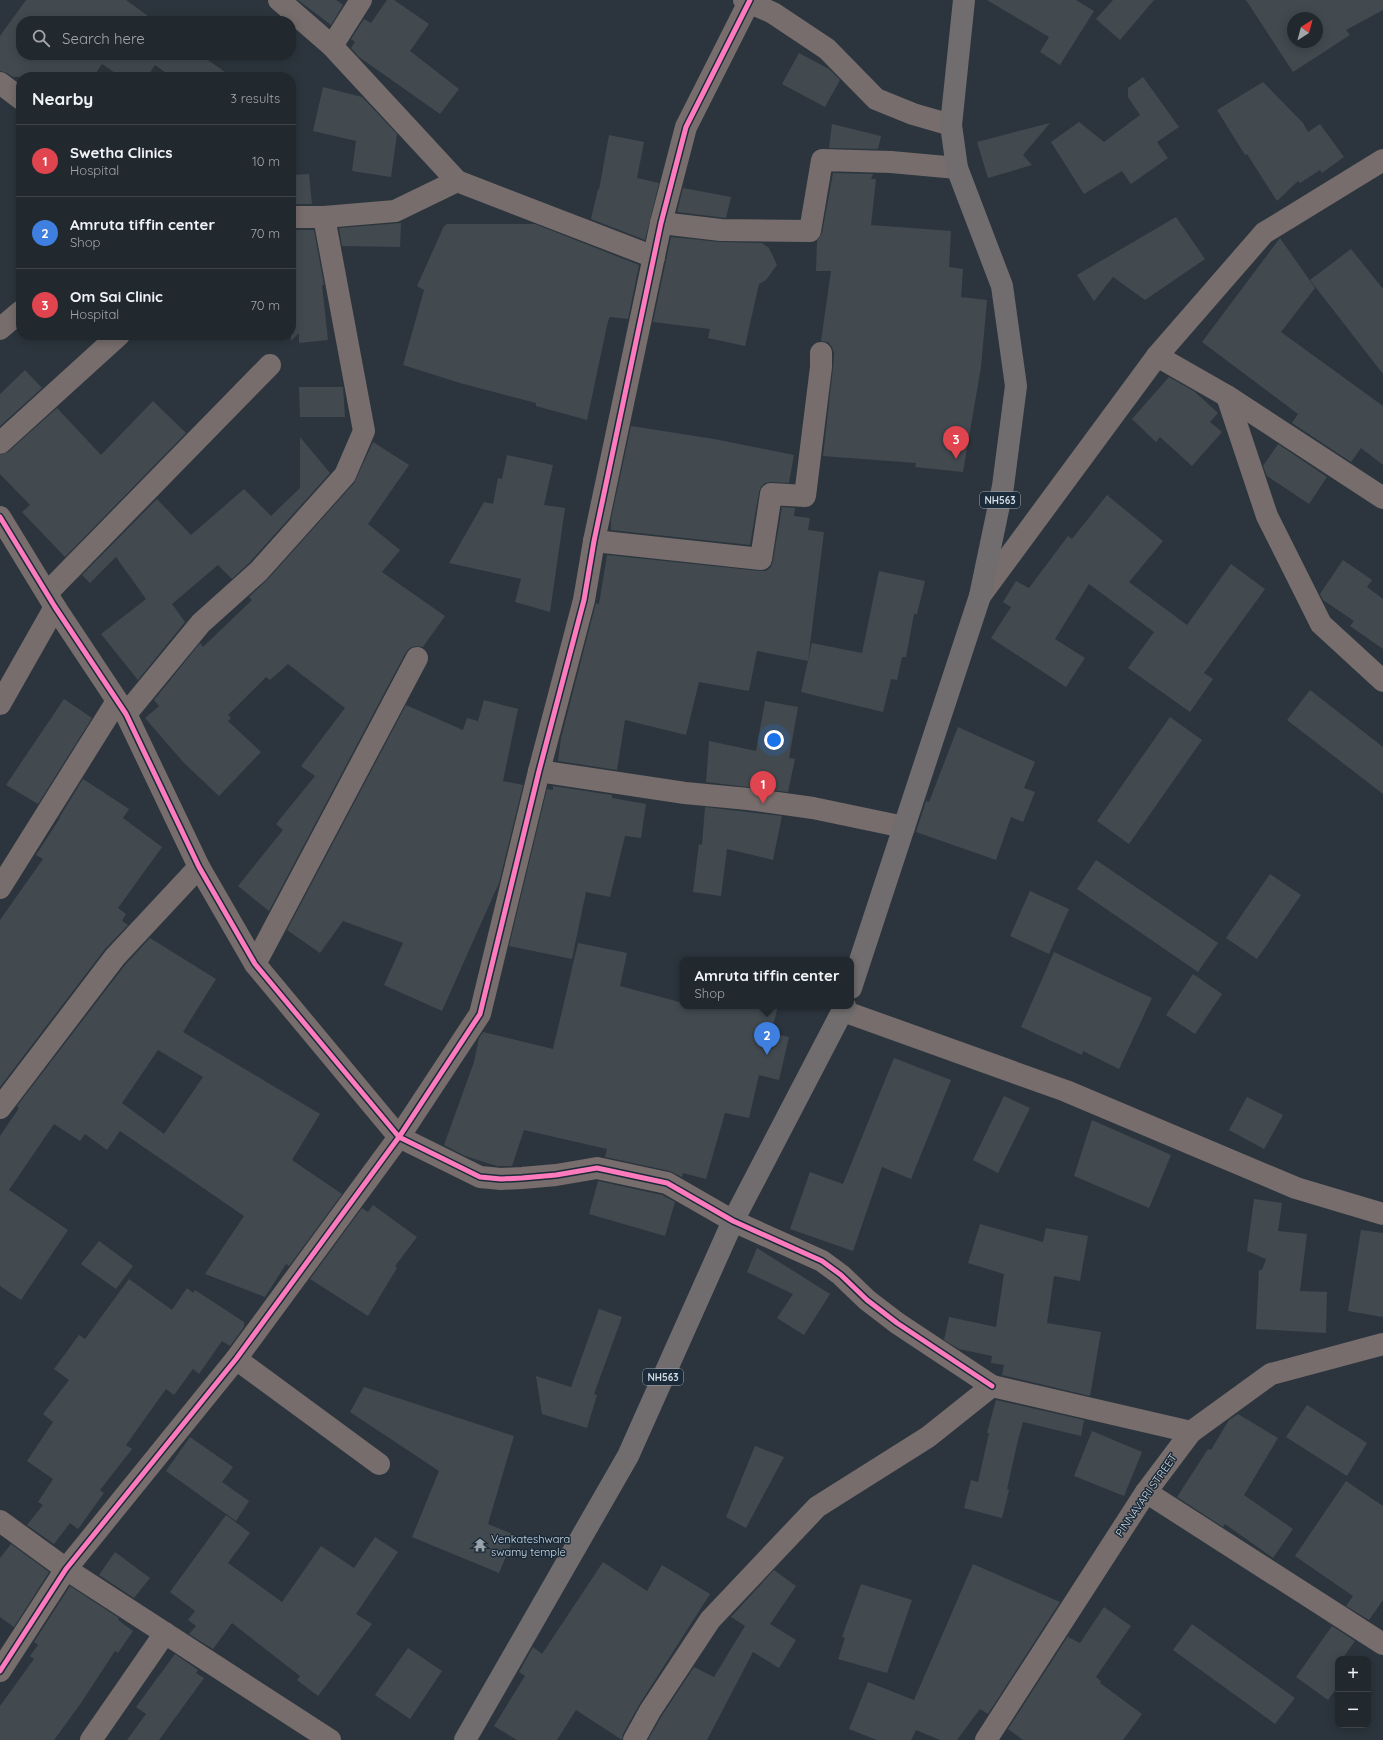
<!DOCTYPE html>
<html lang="en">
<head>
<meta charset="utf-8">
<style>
	body { margin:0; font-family:Quicksand,sans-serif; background:#293036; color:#f1f3f6 }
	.controls { position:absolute; right:12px; bottom:12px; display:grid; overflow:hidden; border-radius:8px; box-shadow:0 2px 10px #0003 }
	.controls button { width:36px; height:36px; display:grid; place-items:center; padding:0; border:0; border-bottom:1px solid #3e444a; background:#21282e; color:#f1f3f6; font:20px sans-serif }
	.compass { position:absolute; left:1287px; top:12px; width:36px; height:36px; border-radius:50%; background:#21282e; box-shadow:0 2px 10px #0003; rotate:36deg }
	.you { position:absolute; left:774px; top:740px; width:14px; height:14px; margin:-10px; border:3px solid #fff; border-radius:50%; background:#1a73e8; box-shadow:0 0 0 6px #1a73e833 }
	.badge { display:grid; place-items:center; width:26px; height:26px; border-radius:50%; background:#8abfa5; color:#fff; font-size:13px; font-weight:700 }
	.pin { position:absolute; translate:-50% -33px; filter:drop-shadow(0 1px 2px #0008) }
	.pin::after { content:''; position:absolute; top:21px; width:14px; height:12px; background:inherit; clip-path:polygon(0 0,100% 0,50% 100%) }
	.popup { position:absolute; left:680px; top:957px; width:174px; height:52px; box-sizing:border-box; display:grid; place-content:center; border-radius:8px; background:#21282e; filter:drop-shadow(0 1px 3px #0005); font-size:13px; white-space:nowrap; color:#a2a6aa }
	.popup b { font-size:15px; color:#f1f3f6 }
	.popup::after { content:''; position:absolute; left:50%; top:100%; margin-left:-8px; border:8px solid transparent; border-top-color:#21282e }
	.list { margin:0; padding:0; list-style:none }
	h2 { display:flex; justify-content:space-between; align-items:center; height:52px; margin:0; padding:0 16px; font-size:17px }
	h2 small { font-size:13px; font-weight:400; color:#a2a6aa }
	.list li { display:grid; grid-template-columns:26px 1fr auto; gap:12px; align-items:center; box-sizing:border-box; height:72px; padding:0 16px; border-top:1px solid #3e444a }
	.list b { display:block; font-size:15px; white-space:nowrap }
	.list p { margin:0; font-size:13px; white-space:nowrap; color:#a2a6aa }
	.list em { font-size:13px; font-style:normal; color:#a2a6aa }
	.icon { flex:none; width:22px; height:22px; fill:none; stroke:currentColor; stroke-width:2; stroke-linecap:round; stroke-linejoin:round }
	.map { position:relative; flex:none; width:1383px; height:1740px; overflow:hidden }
	.search { position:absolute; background:#21282e; box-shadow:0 2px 10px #0003; left:16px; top:16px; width:280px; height:44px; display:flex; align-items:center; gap:10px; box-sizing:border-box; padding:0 14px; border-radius:16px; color:#a2a6aa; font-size:15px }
	.panel { position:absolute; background:#21282e; box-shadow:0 2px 10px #0003; left:16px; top:72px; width:280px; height:268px; border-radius:16px }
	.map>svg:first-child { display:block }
	.building { fill:#424a50; fill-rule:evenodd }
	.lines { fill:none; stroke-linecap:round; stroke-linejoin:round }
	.minor { stroke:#766d6c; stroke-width:22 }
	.trunk { stroke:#716d6e; stroke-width:22 }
	.cycleway-casing { stroke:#1b2b39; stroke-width:8 }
	.cycleway { stroke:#fd7abc; stroke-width:5 }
	.labels { text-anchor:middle; stroke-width:3; stroke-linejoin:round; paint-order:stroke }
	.shield { fill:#1b2b39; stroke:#9ba7b1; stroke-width:1 }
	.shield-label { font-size:10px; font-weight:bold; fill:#d2dce5 }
	.street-label { font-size:11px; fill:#d2dce5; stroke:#1b2b39 }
	.poi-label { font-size:11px; fill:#d2dce5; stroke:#1b2b39; text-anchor:start }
</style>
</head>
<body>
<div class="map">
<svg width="1383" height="1740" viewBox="0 0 1383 1740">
	<rect width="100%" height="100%" fill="#2c353d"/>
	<g class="building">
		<path d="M26 0H126L155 21H21V55H201L232 77H172L155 65 147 77H121L102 64 93 77H13L7 73 0 71V36Z"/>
		<path d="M298 0H336L343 5 331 25Z"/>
		<path d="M387 0H394L429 24 410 51 459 89 440 114 359 57 351 48 355 42 351 39 364 19 371 23Z"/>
		<path d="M987 0H1076L1094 11 1060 65 1040 52 1049 37Z"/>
		<path d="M1113 0H1154L1120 40 1096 19Z"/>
		<path d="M1246 0H1383V10L1346 30 1350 35 1293 72ZM1293 18H1317V42H1293Z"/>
		<path d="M799 53 829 69 840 80 825 107 782 84Z"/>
		<path d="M1143 77 1179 127 1157 142 1168 158 1131 184 1122 171 1084 194 1051 142 1079 122 1104 142 1140 115 1128 97V88Z"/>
		<path d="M1263 82 1303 123 1308 132 1320 124 1344 157 1322 173 1320 170 1300 183 1298 181 1277 201 1247 154 1245 155 1217 110Z"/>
		<path d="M323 87 362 97 397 134 391 177 352 171 356 141 313 131Z"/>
		<path d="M1050 123 1023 155 1032 165 988 178 977 142Z"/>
		<path d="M832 124 881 136 878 149 829 148Z"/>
		<path d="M609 135 644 142 637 178 659 183 645 240 591 219 598 189 599 190Z"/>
		<path d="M833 173 873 174 871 179H876L871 225 951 231 949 267 963 269 961 297 987 300 981 367 963 472 915 467 916 463 823 456 833 368 834 353 832 347 828 342 821 341 831 271H816L817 241 822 233Z"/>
		<path d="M309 174 312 204H291V175Z"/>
		<path d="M683 188 731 197 726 218 677 212Z"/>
		<path d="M1176 217 1205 259 1145 300 1113 277 1094 301 1077 275Z"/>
		<path d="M401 223 400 247 342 246 339 228Z"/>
		<path d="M447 224H535L639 265 628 319 610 317 608 321 587 420 536 406V403L460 383 403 365 424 290 417 286 444 226H445Z"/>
		<path d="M291 230H314L324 285H322L328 340 299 343V333L291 341Z"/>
		<path d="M671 237 720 242 762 243 769 248 777 265 766 280 759 284 745 346 708 338 710 329 653 322Z"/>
		<path d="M1280 238 1315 288 1281 332 1383 406V465L1361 448 1351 462 1292 423 1298 414 1202 342Z"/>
		<path d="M1351 249 1383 289V374L1310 280Z"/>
		<path d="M25 370 42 388 0 426V394Z"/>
		<path d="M1169 377 1195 392 1218 413 1210 422 1222 432 1192 466 1160 437 1156 442 1132 419Z"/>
		<path d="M299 387H343L345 417H300Z"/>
		<path d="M153 401 186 433 65 557 22 512 30 505 0 474V455L8 452 57 408 101 455Z"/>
		<path d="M631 426 714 439 794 455 789 483 771 482 765 483 761 487 759 492 750 545 611 530V519Z"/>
		<path d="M300 437 330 473 250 562 232 579 218 565 172 604 185 622 138 680 101 634 146 599 116 557 90 583 82 575 157 499 191 535 244 489 271 516 300 488Z"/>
		<path d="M373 442 409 465 368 524 400 550 382 572 445 616 423 647 416 646 410 648 406 652 269 911 238 886 283 830 276 824 315 776 301 766 345 708 288 664 270 680 266 677 228 715 231 718 228 721 261 752 219 796 184 763 145 718 159 706 154 700 200 643 203 647 252 600 249 597 268 579 354 483Z"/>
		<path d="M1278 444 1327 477 1309 504 1267 476 1263 466Z"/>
		<path d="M507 455 553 465 544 505 565 508 550 612 515 602 521 579 449 563 484 502 493 504 498 478 502 479Z"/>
		<path d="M1107 495 1163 541 1129 582 1187 625 1231 564 1265 589 1204 673 1213 679 1190 712 1128 668 1154 632 1089 584 1055 639 1085 658 1066 687 991 638 1011 607 1003 602 1016 581 1029 588 1068 536 1072 539Z"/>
		<path d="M782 507 795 508 794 516 810 518 808 530 824 532 808 661 757 651 749 691 699 682 686 735 625 720 617 770 558 761 561 738 596 603 599 604 607 555 760 571H766L771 567 773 561Z"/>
		<path d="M1343 560 1372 580 1367 587 1383 599V649L1350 626 1354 621 1323 600 1320 594Z"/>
		<path d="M879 571 925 581 917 614H914L906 657H902L897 680 891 679 883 712 801 692 812 643 862 653Z"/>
		<path d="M1310 690 1383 747V794L1287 720Z"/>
		<path d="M64 699 92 718 38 804 6 785Z"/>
		<path d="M484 700 518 709 503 781 523 785 499 883 442 1011 384 985 403 943 343 921 320 953 287 930 406 705 463 730 467 718 478 721Z"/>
		<path d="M765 701 798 707 789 758 795 759 788 792 706 782 709 741 756 751Z"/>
		<path d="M1170 717 1202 740 1129 844 1097 821Z"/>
		<path d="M958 727 1035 762 1024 788 1035 792 1023 822 1011 817 996 860 916 832 926 801 929 802Z"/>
		<path d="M83 779 129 809 123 818 162 847 118 908 126 914 122 921 128 925 105 949 0 1087V920L43 859 36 855 60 818H59Z"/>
		<path d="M553 786 612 795V798L646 804 641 838 625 836 610 897 586 892 572 959 509 946 547 789 553 790Z"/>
		<path d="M705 807 782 816 773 860 727 849 721 896 693 892 699 844 702 845Z"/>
		<path d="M1096 860 1218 943 1198 972 1077 889Z"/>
		<path d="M1270 874 1301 895 1257 959 1226 938Z"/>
		<path d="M1030 891 1069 909 1049 954 1010 936Z"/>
		<path d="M150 938 216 979 183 1032 320 1114 292 1160 342 1194 289 1266 286 1264 265 1297 205 1274 244 1216 120 1131 107 1150 85 1134 80 1141 54 1124 9 1190 68 1230 21 1300 0 1286V1136L19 1108 17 1106 125 965ZM158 1050 203 1077 164 1134 122 1103Z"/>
		<path d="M578 943 627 953 620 986 683 1003V1006H778L771 1033 789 1037 779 1080 759 1075 749 1118 725 1113 706 1179 683 1173 682 1177 670 1171 605 1157 607 1149 524 1130 512 1166H497L465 1156 444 1145 474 1062 479 1038 483 1032 553 1049Z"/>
		<path d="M1054 952 1152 998 1119 1069 1083 1051 1082 1055 1021 1027Z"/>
		<path d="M1193 974 1222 994 1195 1034 1166 1015Z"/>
		<path d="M894 1058 951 1080 911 1179 882 1167 853 1251 790 1229 810 1172 843 1184Z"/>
		<path d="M1004 1096 1030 1108 998 1173 973 1160Z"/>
		<path d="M1247 1097 1283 1115 1264 1149 1229 1130Z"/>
		<path d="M1092 1120 1171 1155 1149 1208 1074 1176Z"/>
		<path d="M598 1181 662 1195 675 1202 665 1236 589 1214Z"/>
		<path d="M1254 1199 1282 1203 1278 1231 1307 1234 1300 1291 1327 1292 1326 1333 1256 1329 1259 1270H1262L1266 1259 1247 1251Z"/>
		<path d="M373 1205 417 1237 395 1266 397 1268 368 1316 310 1279 362 1208 368 1212Z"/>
		<path d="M980 1224 1043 1242 1046 1228 1088 1236 1080 1281 1054 1276 1047 1323 1101 1332 1090 1396 1002 1375 1004 1365 991 1363 992 1356 959 1349 944 1340 949 1317 996 1327 1004 1274 968 1263Z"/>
		<path d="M1361 1230 1383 1233V1317L1348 1311Z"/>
		<path d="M99 1241 133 1266 116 1289 81 1264Z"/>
		<path d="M757 1248 830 1294 804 1335 777 1318 793 1294 747 1272Z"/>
		<path d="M129 1279 172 1310 187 1288 193 1293 195 1290 244 1322V1327L230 1346 222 1341 199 1374 193 1369 174 1395 166 1389 126 1445 132 1449 100 1490 104 1493 78 1529 70 1523 54 1544 27 1525 43 1505 38 1502 53 1479 27 1461 53 1422 43 1414 69 1380 54 1369 79 1335 85 1339Z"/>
		<path d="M599 1309 622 1317 594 1394 597 1395 587 1428 542 1414 536 1376 571 1387Z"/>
		<path d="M364 1387 514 1436 488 1524 515 1535 499 1573 412 1537 439 1471 350 1412Z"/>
		<path d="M996 1400 1084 1420 1081 1436 1023 1422 1018 1440 1007 1489 1009 1490 1002 1518 964 1508 971 1480 978 1482 989 1433H987Z"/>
		<path d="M1307 1405 1367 1443 1347 1476 1286 1437Z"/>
		<path d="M1238 1414 1278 1438 1244 1495 1293 1529 1273 1558 1225 1524 1223 1527 1177 1497 1208 1449 1211 1450 1229 1420Z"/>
		<path d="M1092 1431 1142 1452 1124 1496 1074 1476Z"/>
		<path d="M190 1437 233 1467 222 1482 249 1501 236 1521 166 1471Z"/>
		<path d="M755 1446 784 1457 746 1528 726 1517Z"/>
		<path d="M1346 1481 1383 1506V1600L1369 1620 1346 1606 1353 1596 1295 1556Z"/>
		<path d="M226 1515 250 1533 228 1563 282 1602 321 1546 354 1568 375 1537 398 1552 356 1614 372 1624 318 1696 297 1680 300 1676 232 1623 213 1649 189 1634 196 1626 188 1620 195 1611 170 1592Z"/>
		<path d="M11 1544 49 1572 14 1627 0 1617V1558Z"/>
		<path d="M115 1552 150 1578 134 1598 99 1575Z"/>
		<path d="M603 1562 647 1591 662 1565 710 1594 639 1705 623 1734 622 1740 576 1710 557 1740H517L494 1726 525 1676 519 1672 533 1647 542 1654Z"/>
		<path d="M973 1564 1060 1602 988 1714 980 1709 957 1740H940L916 1730 911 1740H877L849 1729 868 1682 914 1700Z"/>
		<path d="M774 1570 796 1586 770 1624 796 1640 779 1668 753 1652 707 1740H648L661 1717 694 1667 714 1677 745 1626 731 1617Z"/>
		<path d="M861 1584 912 1600 887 1673 838 1659 845 1638 842 1637Z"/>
		<path d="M70 1586 119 1618 118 1620 133 1631 118 1653 115 1651 81 1703 54 1740H0V1706L34 1659 30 1656 38 1645 34 1642Z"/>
		<path d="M1104 1607 1131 1626 1096 1677 1101 1681 1100 1683 1142 1714 1123 1740H1023L1008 1729 1070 1633 1068 1637 1080 1643Z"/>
		<path d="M1192 1624 1295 1698 1275 1724 1173 1650Z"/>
		<path d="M1332 1626 1355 1641 1342 1659H1338V1686L1328 1700 1296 1677Z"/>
		<path d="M408 1648 442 1671 410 1719 375 1695Z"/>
		<path d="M175 1654 198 1670 196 1673 204 1678 159 1740H127L146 1714 136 1707Z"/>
	</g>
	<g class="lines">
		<g class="minor">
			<path d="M744 0 773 13 827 49 876 99 913 114 951 125"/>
			<path d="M332 46 361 0"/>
			<path d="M0 83 21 99"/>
			<path d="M457 181 654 257"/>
			<path d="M291 217H324"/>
			<path d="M661 223 721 230 810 231 822 160 891 162 957 168"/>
			<path d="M0 329 21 311"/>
			<path d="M1157 356 1227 396 1383 498"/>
			<path d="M1227 396 1267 516 1321 624 1383 681"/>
			<path d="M0 443 119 335"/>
			<path d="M0 517 55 607 126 714 199 867 255 964 399 1137 480 1177 501 1179 522 1178 556 1175 597 1168 667 1183 733 1221 822 1261 841 1275 867 1300 897 1323 992 1386"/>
			<path d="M594 541 761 559 771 494 805 496 821 367V353"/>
			<path d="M47 593 270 365"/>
			<path d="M980 596 1157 356 1264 233 1383 160"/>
			<path d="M0 704 55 607"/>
			<path d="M126 714 201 623 259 571 345 475 364 431 324 217 395 211 457 181 332 46 279 0"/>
			<path d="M539 771 685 793 748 799 813 808 904 827"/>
			<path d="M0 888 117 701"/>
			<path d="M255 964 417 658"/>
			<path d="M843 1011 1066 1091 1296 1188 1383 1214"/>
			<path d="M0 1108 115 957 199 867"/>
			<path d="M236 1359 379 1464"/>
			<path d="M1146 1492 1383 1644"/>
			<path d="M0 1521 66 1569 330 1740"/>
			<path d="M0 1671 66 1569 236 1359 399 1137 480 1014 539 771 584 600 594 541 661 223 686 127 750 0"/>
			<path d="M91 1740 165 1633"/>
			<path d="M634 1740 650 1711 710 1620 817 1507 928 1437 992 1386 1191 1432"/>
			<path d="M986 1740 1146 1492 1191 1432 1271 1374 1383 1344"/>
		</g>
		<g class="trunk">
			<path d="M851 988 980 596 1003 486 1016 386 1002 286 957 168 951 125 964 0"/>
			<path d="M465 1740 628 1456 733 1221 845 1006"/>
		</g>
		<g class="cycleway-casing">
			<g id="cycleway">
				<path d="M0 517 55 607 126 714 199 867 255 964 399 1137 480 1177 501 1179 522 1178 556 1175 597 1168 667 1183 733 1221 822 1261 841 1275 867 1300 897 1323 992 1386"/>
				<path d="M0 1671 66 1569 236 1359 399 1137 480 1014 539 771 584 600 594 541 661 223 686 127 750 0"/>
			</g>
		</g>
		<use href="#cycleway" class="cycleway"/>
	</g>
	<defs>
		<g id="temple-bare" transform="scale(1.08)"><path d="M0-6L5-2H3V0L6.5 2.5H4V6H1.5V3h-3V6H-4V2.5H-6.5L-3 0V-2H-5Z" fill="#98a2aa" stroke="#1b2b39" stroke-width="2.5" paint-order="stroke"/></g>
	</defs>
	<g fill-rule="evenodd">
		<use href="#temple-bare" x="480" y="1545"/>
	</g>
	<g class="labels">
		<g class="shield">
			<rect x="980" y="492" width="40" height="16" rx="3"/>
			<rect x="643" y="1369" width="40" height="16" rx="3"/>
		</g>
		<g class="shield-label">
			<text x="1000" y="504">NH563</text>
			<text x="663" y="1381">NH563</text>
		</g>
		<g class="street-label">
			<text transform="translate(1146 1495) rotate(-55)" y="4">PINNAVARI STREET</text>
		</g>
		<g class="poi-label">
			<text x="491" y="1543">Venkateshwara<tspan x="491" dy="13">swamy temple</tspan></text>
		</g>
	</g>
</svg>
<div class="controls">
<button>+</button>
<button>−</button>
</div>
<svg class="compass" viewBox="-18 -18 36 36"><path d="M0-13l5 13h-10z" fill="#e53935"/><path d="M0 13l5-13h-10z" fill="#a2a6aa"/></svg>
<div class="you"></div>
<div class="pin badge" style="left:763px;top:804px;background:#e0444e">1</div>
<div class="pin badge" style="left:767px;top:1055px;background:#3f7fe0">2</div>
<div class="popup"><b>Amruta tiffin center</b>Shop</div>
<div class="pin badge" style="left:956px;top:459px;background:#e0444e">3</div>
<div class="search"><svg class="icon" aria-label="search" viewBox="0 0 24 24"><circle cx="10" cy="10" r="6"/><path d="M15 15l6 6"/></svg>Search here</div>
<section class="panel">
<h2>Nearby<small>3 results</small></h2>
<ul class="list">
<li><span class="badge" style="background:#e0444e">1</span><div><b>Swetha Clinics</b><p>Hospital</p></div><em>10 m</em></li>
<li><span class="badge" style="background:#3f7fe0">2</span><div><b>Amruta tiffin center</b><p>Shop</p></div><em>70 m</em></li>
<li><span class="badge" style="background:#e0444e">3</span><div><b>Om Sai Clinic</b><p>Hospital</p></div><em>70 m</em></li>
</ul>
</section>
</div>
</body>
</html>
